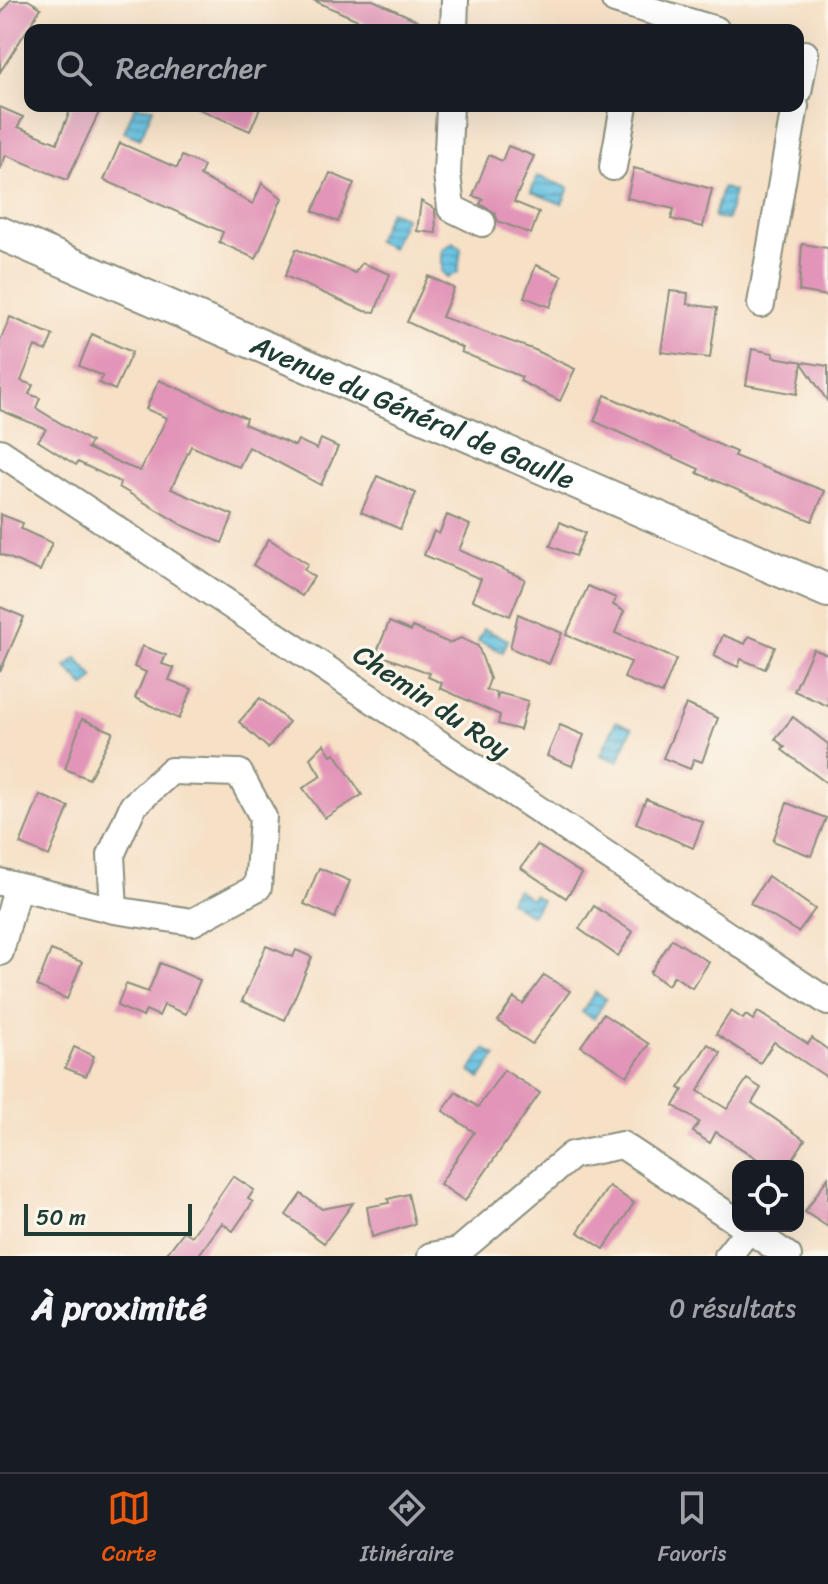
<!DOCTYPE html>
<html lang="fr">
<head>
<meta charset="utf-8">
<style>
	body { margin:0; font-family:Sriracha,sans-serif; background:#242831; color:#f1f3f6 }
	.controls { position:absolute; right:24px; bottom:24px; display:grid; overflow:hidden; border-radius:16px; box-shadow:0 8px 32px #0002 }
	.controls button { width:72px; height:72px; display:grid; place-items:center; padding:0; border:0; border-bottom:2px solid #363941; background:#171b24; color:#f1f3f6; font:40px sans-serif }
	.scale { position:absolute; left:24px; bottom:20px; width:168px; box-sizing:border-box; padding-left:8px; border:4px solid #1f3d34; border-top:0; font-size:22px; line-height:28px; white-space:nowrap; color:#1f3d34; -webkit-text-stroke:6px #fbf7ec; paint-order:stroke }
	.list { margin:0; padding:0; list-style:none }
	h2 { display:flex; justify-content:space-between; align-items:center; height:104px; margin:0; padding:0 32px; font-size:34px }
	h2 small { font-size:26px; font-weight:400; color:#9ea1a6 }
	.icon { flex:none; width:44px; height:44px; fill:none; stroke:currentColor; stroke-width:2; stroke-linecap:round; stroke-linejoin:round }
	.map { position:relative; flex:none; width:828px; height:1256px; overflow:hidden }
	.search { position:absolute; background:#171b24; box-shadow:0 8px 32px #0002; left:24px; right:24px; top:24px; height:88px; display:flex; align-items:center; gap:20px; box-sizing:border-box; padding:0 28px; border-radius:16px; color:#9ea1a6; font-size:30px }
	.sheet { height:216px; background:#171b24 }
	nav { display:flex; justify-content:space-around; align-items:center; box-sizing:border-box; height:112px; border-top:2px solid #363941; background:#171b24; font-size:22px; color:#9ea1a6 }
	nav a { display:grid; justify-items:center; gap:4px }
	nav .on { color:#ea580c }
	.map>svg:first-child { display:block }
	.water { fill:url(#water-rules); stroke:#417e8a; stroke-width:2 }
	.building { fill:#e295b8 }
	.lines { fill:none; stroke-linecap:round; stroke-linejoin:round }
	.minor-casing { stroke:#8a8e7d; stroke-width:30 }
	.major-casing { stroke:#8a8e7d; stroke-width:36 }
	.minor { stroke:#fff; stroke-width:26 }
	.major { stroke:#fff; stroke-width:32 }
	.labels { text-anchor:middle; stroke-width:6; stroke-linejoin:round; paint-order:stroke }
	.street-label { font-size:28px; fill:#1f3d34; stroke:#fbf7ec }
</style>
</head>
<body>
<div class="map">
<svg width="828" height="1256" viewBox="0 0 828 1256">
	<defs>
		<pattern id="water-rules" width="6" height="5" patternUnits="userSpaceOnUse" patternTransform="scale(2)"><rect width="6" height="5" fill="#63c0e1"/><path d="M0 2.5h6" fill="none" stroke="#519db7"/></pattern>
	</defs>
	<rect width="100%" height="100%" fill="#fbf7ec"/>
	<filter id="ink" filterUnits="userSpaceOnUse"><feTurbulence type="fractalNoise" baseFrequency=".0125" numOctaves="2"/><feDisplacementMap in="SourceGraphic" scale="16" xChannelSelector="R" yChannelSelector="G"/><feConvolveMatrix kernelMatrix="1 2 1 2 8 2 1 2 1" color-interpolation-filters="sRGB"/></filter>
	<filter id="wash" filterUnits="userSpaceOnUse"><feTurbulence type="fractalNoise" baseFrequency=".006" numOctaves="4" result="noise"/><feDisplacementMap in="SourceGraphic" scale="32" xChannelSelector="R" yChannelSelector="G"/><feGaussianBlur stdDeviation="1.8" result="paint"/><feColorMatrix in="noise" values="0 0 0 0 0 0 0 0 0 0 0 0 0 0 0 0 0 1.4 0 .05"/><feComposite in="paint" operator="in"/></filter>
	<g filter="url(#wash)">
		<rect width="100%" height="100%" fill="#f6e0c6"/>
		<g class="water">
			<path d="M135 106 153 108 140 139 124 132Z"/>
			<path d="M537 176 569 188 562 204 531 192Z"/>
			<path d="M722 188 734 191 727 220 714 217Z"/>
			<path d="M390 211 405 217 392 248 376 241Z"/>
			<path d="M453 242 461 248 458 272 448 278 442 271V250Z"/>
			<path d="M484 629 508 640 503 652 478 641Z"/>
			<path d="M77 658 94 678 85 687 66 667Z"/>
			<path d="M616 721 632 728 618 762 601 755Z"/>
			<path d="M517 889 531 899 534 895 542 900 531 915 509 901Z"/>
			<path d="M595 992 606 999 594 1019 582 1012Z"/>
			<path d="M485 1049 496 1056 480 1079 470 1071Z"/>
		</g>
		<g id="blocks">
			<g class="building">
				<path d="M10 0H28L41 8 0 72V15Z"/>
				<path d="M313 0H373L438 30H380Z"/>
				<path d="M72 106H102L67 180 6 155 0 170V107L23 117 18 127 57 143Z"/>
				<path d="M192 106H261L250 131Z"/>
				<path d="M120 143 177 168 182 156 204 166 200 176 253 204 262 183 282 198 256 259 219 242 223 232 104 180Z"/>
				<path d="M508 146 534 156 514 202 539 212 531 234 498 221 495 213 480 204 483 199 473 196 489 155 502 161Z"/>
				<path d="M634 168 712 189 703 227 671 219 674 209 627 198Z"/>
				<path d="M330 173 354 183 338 222 313 211Z"/>
				<path d="M421 201 435 209 436 233 417 231Z"/>
				<path d="M802 244 828 248V296L799 291Z"/>
				<path d="M296 249 355 273 362 263 390 274 375 312 364 311 285 276Z"/>
				<path d="M536 265 562 276 550 307 524 297Z"/>
				<path d="M428 276 454 288 442 317 535 350 575 369 560 401 520 381 522 377 461 352 463 348 407 322Z"/>
				<path d="M670 291 688 293 687 304 717 308 710 358 661 352Z"/>
				<path d="M10 317 53 335 46 351 35 346 21 381 33 385 29 394 40 398 36 408 91 442 87 448 127 466 140 471 167 418 146 409 159 380 246 418 244 424 295 446 298 440 317 449 321 439 338 447 321 485 249 447 239 467 191 446 171 489 233 515 222 543 182 525 119 487 120 482 78 462 76 465 38 441 46 429 0 410V341Z"/>
				<path d="M92 334 132 352 115 390 99 383 103 376 79 366Z"/>
				<path d="M752 349 773 353V357L828 366V402L802 363 797 394 746 385Z"/>
				<path d="M605 395 736 452 734 456 825 491 812 521 697 473 699 469 594 421Z"/>
				<path d="M377 476 416 493 400 529 361 512Z"/>
				<path d="M0 514 23 523 21 529 52 543 40 571 0 554Z"/>
				<path d="M447 515 470 525 459 550 525 579 510 616 472 600 481 579 424 555 434 531 439 534Z"/>
				<path d="M560 522 585 533 575 556 550 546Z"/>
				<path d="M269 539 308 564 304 570 314 577 302 596 253 565Z"/>
				<path d="M588 586 616 598 613 605 624 611 615 633 676 659 662 694 624 678 631 662 566 635Z"/>
				<path d="M0 607 24 617 0 672Z"/>
				<path d="M518 614 562 633 549 664 510 648Z"/>
				<path d="M389 622 411 631 412 627 449 643 461 638 478 646 490 679 486 690 496 692 497 698 499 693 528 701 520 730 498 724 500 715 440 688 442 683 428 677 430 673 376 654Z"/>
				<path d="M723 635 745 644 749 636 775 647 765 669 741 659 738 667 714 656Z"/>
				<path d="M142 646 166 655 162 664 174 668 169 680 192 689 179 719 135 698 146 672 134 667Z"/>
				<path d="M813 649 828 655V706L794 691Z"/>
				<path d="M260 698 289 722 268 748 239 722Z"/>
				<path d="M686 704 718 718 702 762 694 759 690 769 663 758Z"/>
				<path d="M793 717 828 744V784L782 750 785 747 775 739Z"/>
				<path d="M82 719 113 732 89 779 65 769Z"/>
				<path d="M560 725 584 735 572 766 547 756Z"/>
				<path d="M324 744 331 755 335 753 362 795 325 818 303 788 321 776 310 758Z"/>
				<path d="M40 795 69 807 49 856 20 844Z"/>
				<path d="M646 799 703 822 693 848 636 823Z"/>
				<path d="M787 803 826 818 811 856 773 841Z"/>
				<path d="M537 845 582 874 566 898 521 868Z"/>
				<path d="M319 868 350 881 335 918 304 904Z"/>
				<path d="M768 876 815 909 798 932 750 903Z"/>
				<path d="M594 906 633 932 618 956 579 929Z"/>
				<path d="M672 939 709 962 692 988 674 976 668 985 650 973Z"/>
				<path d="M266 946 293 957 296 950 312 957 285 1020 242 1001Z"/>
				<path d="M51 950 82 962 67 999 37 986Z"/>
				<path d="M160 963 200 980 186 1014 164 1005 159 1016 146 1010 143 1017 117 1006 126 984 148 992Z"/>
				<path d="M544 975 570 991 532 1044 498 1021 514 998 523 1004Z"/>
				<path d="M731 1011 743 1019 746 1015 753 1020 758 1012 808 1044 812 1038 828 1050V1078L774 1042 760 1063 716 1034Z"/>
				<path d="M603 1014 649 1044 627 1076 581 1046Z"/>
				<path d="M708 1044 721 1053 698 1091 727 1109 747 1079 761 1088 752 1103 805 1140 788 1166H768L716 1132 710 1143 693 1132 699 1122 674 1106 683 1090 679 1088Z"/>
				<path d="M74 1047 94 1056 86 1076 65 1068Z"/>
				<path d="M504 1070 540 1093 465 1201 440 1184 474 1132 443 1111 456 1092 478 1107Z"/>
				<path d="M233 1176 254 1190 248 1199 253 1202 233 1231 222 1223 198 1256H165L184 1231 192 1236Z"/>
				<path d="M828 1177V1227L805 1212Z"/>
				<path d="M609 1186 634 1203 604 1249 578 1232Z"/>
				<path d="M301 1194 322 1209 353 1203 324 1243 286 1215Z"/>
				<path d="M408 1194 415 1224 372 1237 367 1207 389 1203 388 1199Z"/>
			</g>
		</g>
	</g>
	<g filter="url(#ink)">
		<use href="#blocks" fill-opacity="0" stroke="#8a8e7d" stroke-width="2"/>
		<g class="lines">
			<g class="minor-casing">
				<g id="minor">
					<path d="M615 0 716 30"/>
					<path d="M454 30 455 0"/>
					<path d="M798 92 805 54"/>
					<path d="M450 106 447 174 451 208 482 223"/>
					<path d="M613 167 624 106"/>
					<path d="M761 304 795 106"/>
					<path d="M0 452 828 1002"/>
					<path d="M0 882 114 910 193 922 258 887 263 817 239 773 171 771 133 806 111 855 114 910"/>
					<path d="M0 952 17 888"/>
					<path d="M744 1226 788 1256"/>
					<path d="M431 1256 459 1251 572 1155 622 1145 738 1222"/>
					<path d="M728 1256 749 1229"/>
				</g>
			</g>
			<g class="major-casing">
				<g id="major">
					<path id="s1" d="M0 233 828 591"/>
				</g>
			</g>
			<use href="#minor" class="minor"/>
			<use href="#major" class="major"/>
		</g>
	</g>
	<g class="labels">
		<g class="street-label">
			<text dy="10" stroke="none"><textPath href="#s1" startOffset="450">Avenue du Général de Gaulle</textPath></text>
			<text transform="translate(432 701) rotate(34)" y="10">Chemin du Roy</text>
		</g>
	</g>
</svg>
<div class="controls">
<button><svg class="icon" aria-label="locate" viewBox="0 0 24 24"><circle cx="12" cy="12" r="6"/><path d="M12 2v4M12 18v4M2 12h4M18 12h4"/></svg></button>
</div>
<div class="scale">50 m</div>
<div class="search"><svg class="icon" aria-label="search" viewBox="0 0 24 24"><circle cx="10" cy="10" r="6"/><path d="M15 15l6 6"/></svg>Rechercher</div>
</div>
<section class="sheet">
<h2>À proximité<small>0 résultats</small></h2>
<ul class="list">
</ul>
</section>
<nav>
<a class="on"><svg class="icon" aria-label="map" viewBox="0 0 24 24"><path d="M3 6l6-2 6 2 6-2v14l-6 2-6-2-6 2zM9 4v14M15 6v14"/></svg>Carte</a>
<a><svg class="icon" aria-label="directions" viewBox="0 0 24 24"><path d="M12 3l9 9-9 9-9-9zM9 14v-3h6M13 9l2 2-2 2"/></svg>Itinéraire</a>
<a><svg class="icon" aria-label="saved" viewBox="0 0 24 24"><path d="M7 4h10v16l-5-4-5 4z"/></svg>Favoris</a>
</nav>
</body>
</html>
